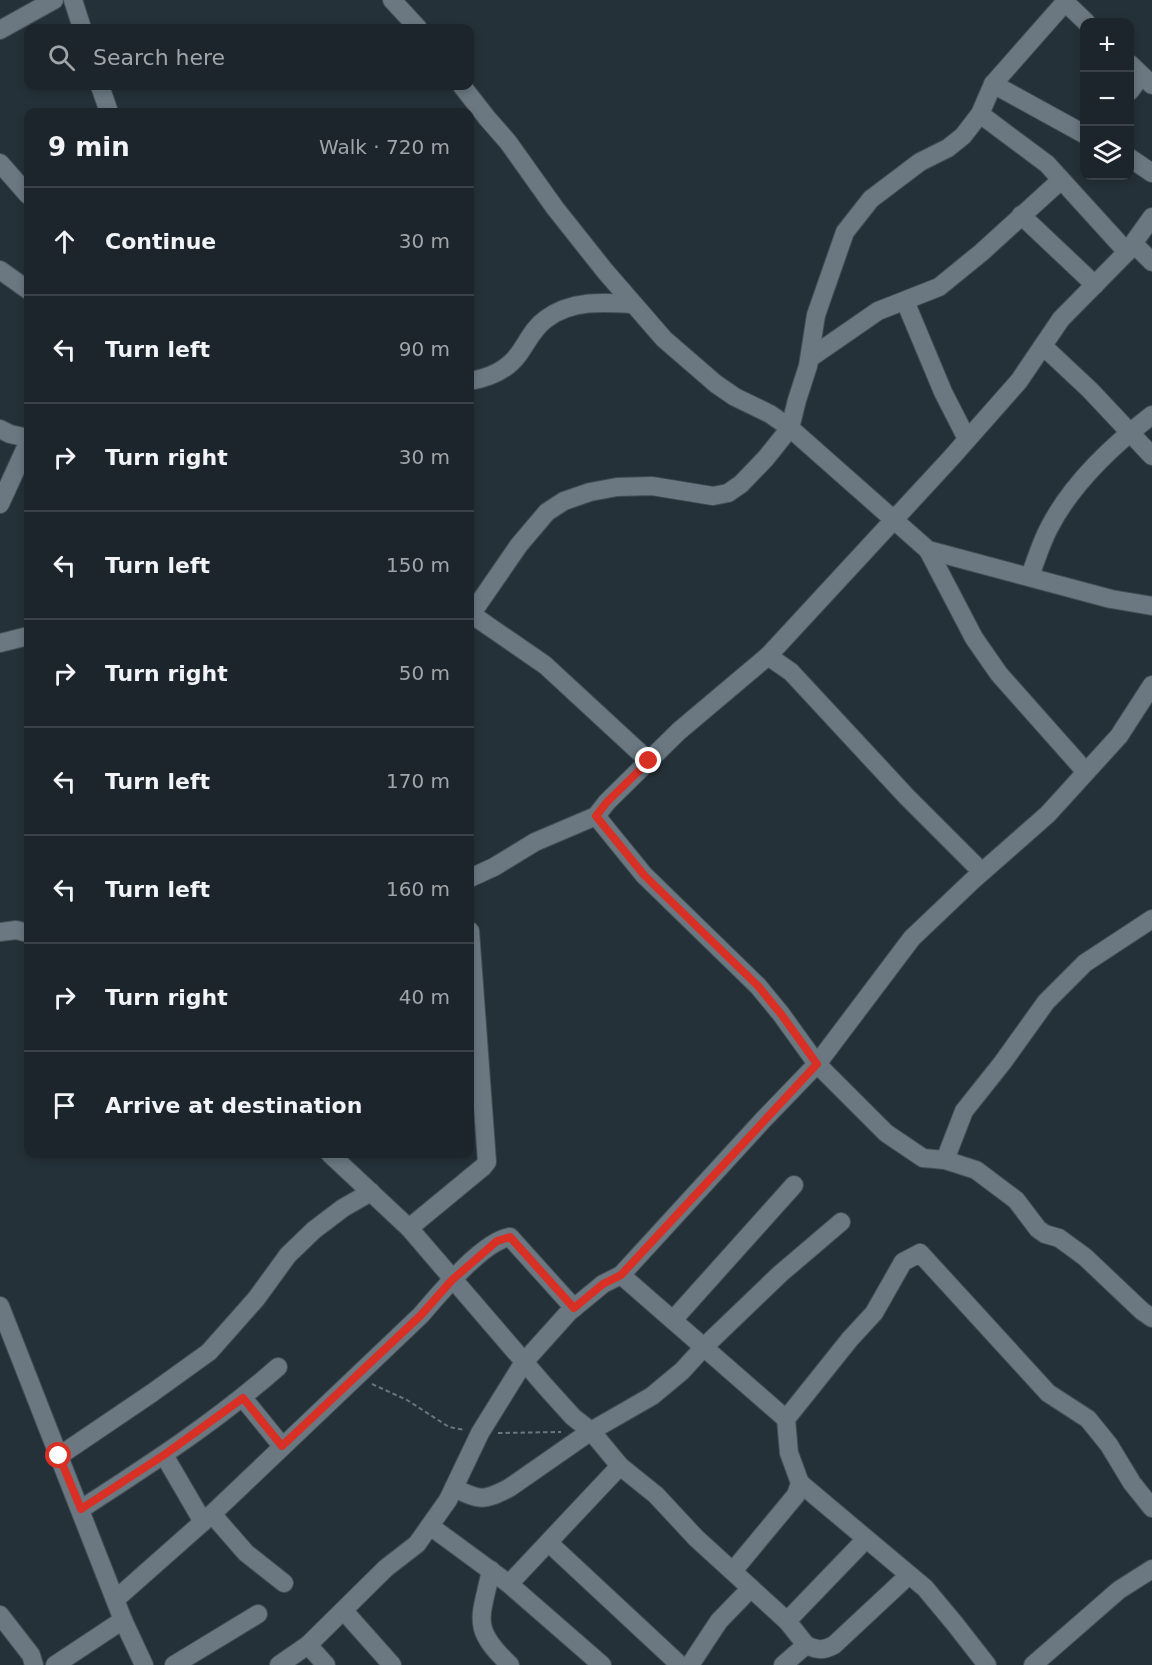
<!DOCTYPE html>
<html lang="en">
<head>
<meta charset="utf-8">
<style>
	body { margin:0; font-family:"DejaVu Sans",sans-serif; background:#293137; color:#f1f3f6 }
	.controls { position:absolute; right:18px; top:18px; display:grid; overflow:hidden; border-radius:12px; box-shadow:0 3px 9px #0003 }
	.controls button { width:54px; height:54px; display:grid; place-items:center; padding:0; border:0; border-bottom:2px solid #3a4247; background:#1c252b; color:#f1f3f6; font:30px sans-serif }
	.stop { position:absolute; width:18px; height:18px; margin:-14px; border:4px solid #d93025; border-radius:50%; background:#fff }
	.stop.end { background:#d93025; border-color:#fff; box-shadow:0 2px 6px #0008 }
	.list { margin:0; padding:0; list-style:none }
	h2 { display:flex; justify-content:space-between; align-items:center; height:78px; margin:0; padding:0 24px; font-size:26px }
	h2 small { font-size:20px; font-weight:400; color:#a0a5a9 }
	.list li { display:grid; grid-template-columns:39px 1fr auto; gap:18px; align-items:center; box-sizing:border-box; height:108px; padding:0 24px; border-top:2px solid #3a4247 }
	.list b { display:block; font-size:22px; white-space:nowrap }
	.list em { font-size:20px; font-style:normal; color:#a0a5a9 }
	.icon { flex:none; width:33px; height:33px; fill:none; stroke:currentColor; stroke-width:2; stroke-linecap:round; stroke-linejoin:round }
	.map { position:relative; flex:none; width:1152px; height:1665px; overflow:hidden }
	.search { position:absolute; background:#1c252b; box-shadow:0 3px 9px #0003; left:24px; top:24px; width:450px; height:66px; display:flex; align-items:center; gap:15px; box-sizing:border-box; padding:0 21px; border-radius:12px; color:#a0a5a9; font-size:22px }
	.panel { position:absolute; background:#1c252b; box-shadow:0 3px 9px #0003; left:24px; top:108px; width:450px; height:1050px; border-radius:12px }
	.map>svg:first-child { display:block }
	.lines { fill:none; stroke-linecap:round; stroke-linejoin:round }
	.minor-casing { stroke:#434e54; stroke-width:20 }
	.path { stroke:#6b767c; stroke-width:2; stroke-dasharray:4.5 3; stroke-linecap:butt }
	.minor { stroke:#6b7882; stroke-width:18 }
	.route { stroke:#d93025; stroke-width:8 }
</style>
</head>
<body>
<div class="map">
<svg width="1152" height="1665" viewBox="0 0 1152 1665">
	<rect width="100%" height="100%" fill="#253139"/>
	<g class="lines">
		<g class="minor-casing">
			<g id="minor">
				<path d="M73 0 82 28"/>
				<path d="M392 0 418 28"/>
				<path d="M1065 2 1086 22"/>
				<path d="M0 30 54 0"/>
				<path d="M1130 64 1152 85"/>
				<path d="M993 84 1084 134"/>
				<path d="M100 86 109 112"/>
				<path d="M462 86 487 118 508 142 555 208 605 271 664 339 716 384 735 397 770 414 790 428 928 550 1111 599 1152 606"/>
				<path d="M1130 91 1141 76"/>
				<path d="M980 114 1047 164 1127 252"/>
				<path d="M1130 158 1152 173"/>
				<path d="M0 163 28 195"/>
				<path d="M1021 215 1095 285"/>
				<path d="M1134 244 1152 262"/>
				<path d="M0 270 28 290"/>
				<path d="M905 301 943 392 967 439"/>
				<path d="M1043 346 1090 390 1152 456"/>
				<path d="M810 358 878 311 939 287 982 252 1061 180"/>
				<path d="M470 381C488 378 506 371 518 355 527 343 533 328 546 319 571 300 603 302 632 304"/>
				<path d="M0 429 10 434 28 438"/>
				<path d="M0 504 28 443"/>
				<path d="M928 550 974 638 999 674 1086 772"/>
				<path d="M1030 576C1036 560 1041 543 1049 528 1072 483 1113 445 1152 415"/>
				<path d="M471 614 545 665 649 761"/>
				<path d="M470 616 519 545 547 512 564 501 590 492 617 487 652 486 713 496 728 493 741 484 766 458 790 428 797 400 808 366 816 315 845 232 871 199 920 162 948 148 963 136 980 114 993 84 1067 0"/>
				<path d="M0 643 28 636"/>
				<path d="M768 656 791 672 907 797 982 872"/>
				<path d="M596 816 644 875 758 986 781 1014 817 1064 886 1133 923 1158 945 1160 976 1170 1016 1200 1038 1229 1045 1234 1059 1238 1085 1257 1142 1311 1152 1318"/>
				<path d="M470 878 494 867 535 842 596 816 607 802 679 731 768 656 951 458 1019 381 1061 319 1127 252 1152 217"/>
				<path d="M0 932 16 930 28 933"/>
				<path d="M330 1154 409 1228 545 1386 573 1417 591 1431 620 1466 656 1495 696 1538 787 1621 806 1645 783 1665"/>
				<path d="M945 1160 964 1111 1003 1062 1046 1002 1085 963 1152 919"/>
				<path d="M409 1228 483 1167 487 1162 470 931"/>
				<path d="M621 1275 786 1419"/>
				<path d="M0 1306 123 1620 144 1665"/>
				<path d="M673 1320 794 1185"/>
				<path d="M243 1398 282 1446"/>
				<path d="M164 1455 203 1522"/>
				<path d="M59 1456 152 1393 209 1352 256 1299 288 1255 314 1230 343 1208 371 1192"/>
				<path d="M800 1483 925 1588 955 1624 987 1665"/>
				<path d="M454 1488C480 1500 482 1502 509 1488L591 1431 652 1396 682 1371 704 1347 780 1274 841 1222"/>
				<path d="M81 1509C149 1465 217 1421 278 1367"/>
				<path d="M212 1514 246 1553 284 1583"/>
				<path d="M430 1526 509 1584 602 1665"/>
				<path d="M549 1543 680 1665"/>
				<path d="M491 1570C481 1619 470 1627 510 1665"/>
				<path d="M733 1571 796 1495 800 1483 789 1453 786 1419 850 1339 874 1313 903 1262 920 1253 1048 1393 1088 1419 1109 1445 1132 1483 1152 1508"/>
				<path d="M509 1584 620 1466"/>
				<path d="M116 1599 212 1514 421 1315C439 1294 483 1241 510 1237L574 1308"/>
				<path d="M344 1611 392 1665"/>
				<path d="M0 1615 31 1655 34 1665"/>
				<path d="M787 1621 866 1539"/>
				<path d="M308 1645 326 1665"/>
				<path d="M806 1645C817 1650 823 1651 834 1645L909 1575"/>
				<path d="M55 1665 123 1620"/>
				<path d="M174 1665 258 1614"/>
				<path d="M279 1665 308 1645 386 1568 417 1544 448 1500 480 1433 524 1362 569 1312 603 1284 621 1275 763 1120 817 1064 912 938 973 880 1048 814 1119 736 1152 685"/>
				<path d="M690 1665 719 1621 751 1588"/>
				<path d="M1033 1665 1119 1590 1152 1569"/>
			</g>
		</g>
		<g class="path">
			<path d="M372 1384 407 1400 449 1427 465 1430"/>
			<path d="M498 1433 561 1432"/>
		</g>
		<use href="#minor" class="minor"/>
	</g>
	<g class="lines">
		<path class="route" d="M59 1456 81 1509 164 1455 243 1398 282 1446 421 1315 452 1280 497 1241 510 1237 574 1308 603 1284 621 1275 817 1064 781 1014 758 986 644 875 596 816 607 802 649 761"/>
	</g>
</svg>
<div class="controls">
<button>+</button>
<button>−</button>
<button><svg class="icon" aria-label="layers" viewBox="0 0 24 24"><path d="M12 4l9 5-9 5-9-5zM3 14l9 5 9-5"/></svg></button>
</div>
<div class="stop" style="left:59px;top:1456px"></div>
<div class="stop end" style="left:649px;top:761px"></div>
<div class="search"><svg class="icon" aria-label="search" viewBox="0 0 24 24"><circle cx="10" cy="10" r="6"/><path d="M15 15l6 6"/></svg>Search here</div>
<section class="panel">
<h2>9 min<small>Walk · 720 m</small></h2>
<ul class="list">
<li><svg class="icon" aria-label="ahead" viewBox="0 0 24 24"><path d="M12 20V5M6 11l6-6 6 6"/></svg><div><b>Continue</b></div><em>30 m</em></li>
<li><svg class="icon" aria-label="left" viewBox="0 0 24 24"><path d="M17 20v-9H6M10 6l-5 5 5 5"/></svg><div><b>Turn left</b></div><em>90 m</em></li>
<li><svg class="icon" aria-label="right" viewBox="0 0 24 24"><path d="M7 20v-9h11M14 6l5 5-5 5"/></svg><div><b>Turn right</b></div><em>30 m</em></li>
<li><svg class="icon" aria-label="left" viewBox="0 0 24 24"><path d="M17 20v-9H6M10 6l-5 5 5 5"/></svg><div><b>Turn left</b></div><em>150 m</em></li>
<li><svg class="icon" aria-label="right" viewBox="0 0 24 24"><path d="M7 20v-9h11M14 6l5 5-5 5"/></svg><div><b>Turn right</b></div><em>50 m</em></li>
<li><svg class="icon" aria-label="left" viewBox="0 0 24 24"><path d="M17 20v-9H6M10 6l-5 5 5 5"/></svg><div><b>Turn left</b></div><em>170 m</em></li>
<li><svg class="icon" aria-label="left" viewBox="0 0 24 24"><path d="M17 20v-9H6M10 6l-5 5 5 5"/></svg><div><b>Turn left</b></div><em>160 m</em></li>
<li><svg class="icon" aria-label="right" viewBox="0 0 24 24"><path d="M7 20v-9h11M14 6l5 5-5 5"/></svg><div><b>Turn right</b></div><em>40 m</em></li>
<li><svg class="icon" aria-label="arrive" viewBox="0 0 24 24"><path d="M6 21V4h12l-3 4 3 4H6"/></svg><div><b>Arrive at destination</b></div></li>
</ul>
</section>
</div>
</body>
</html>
